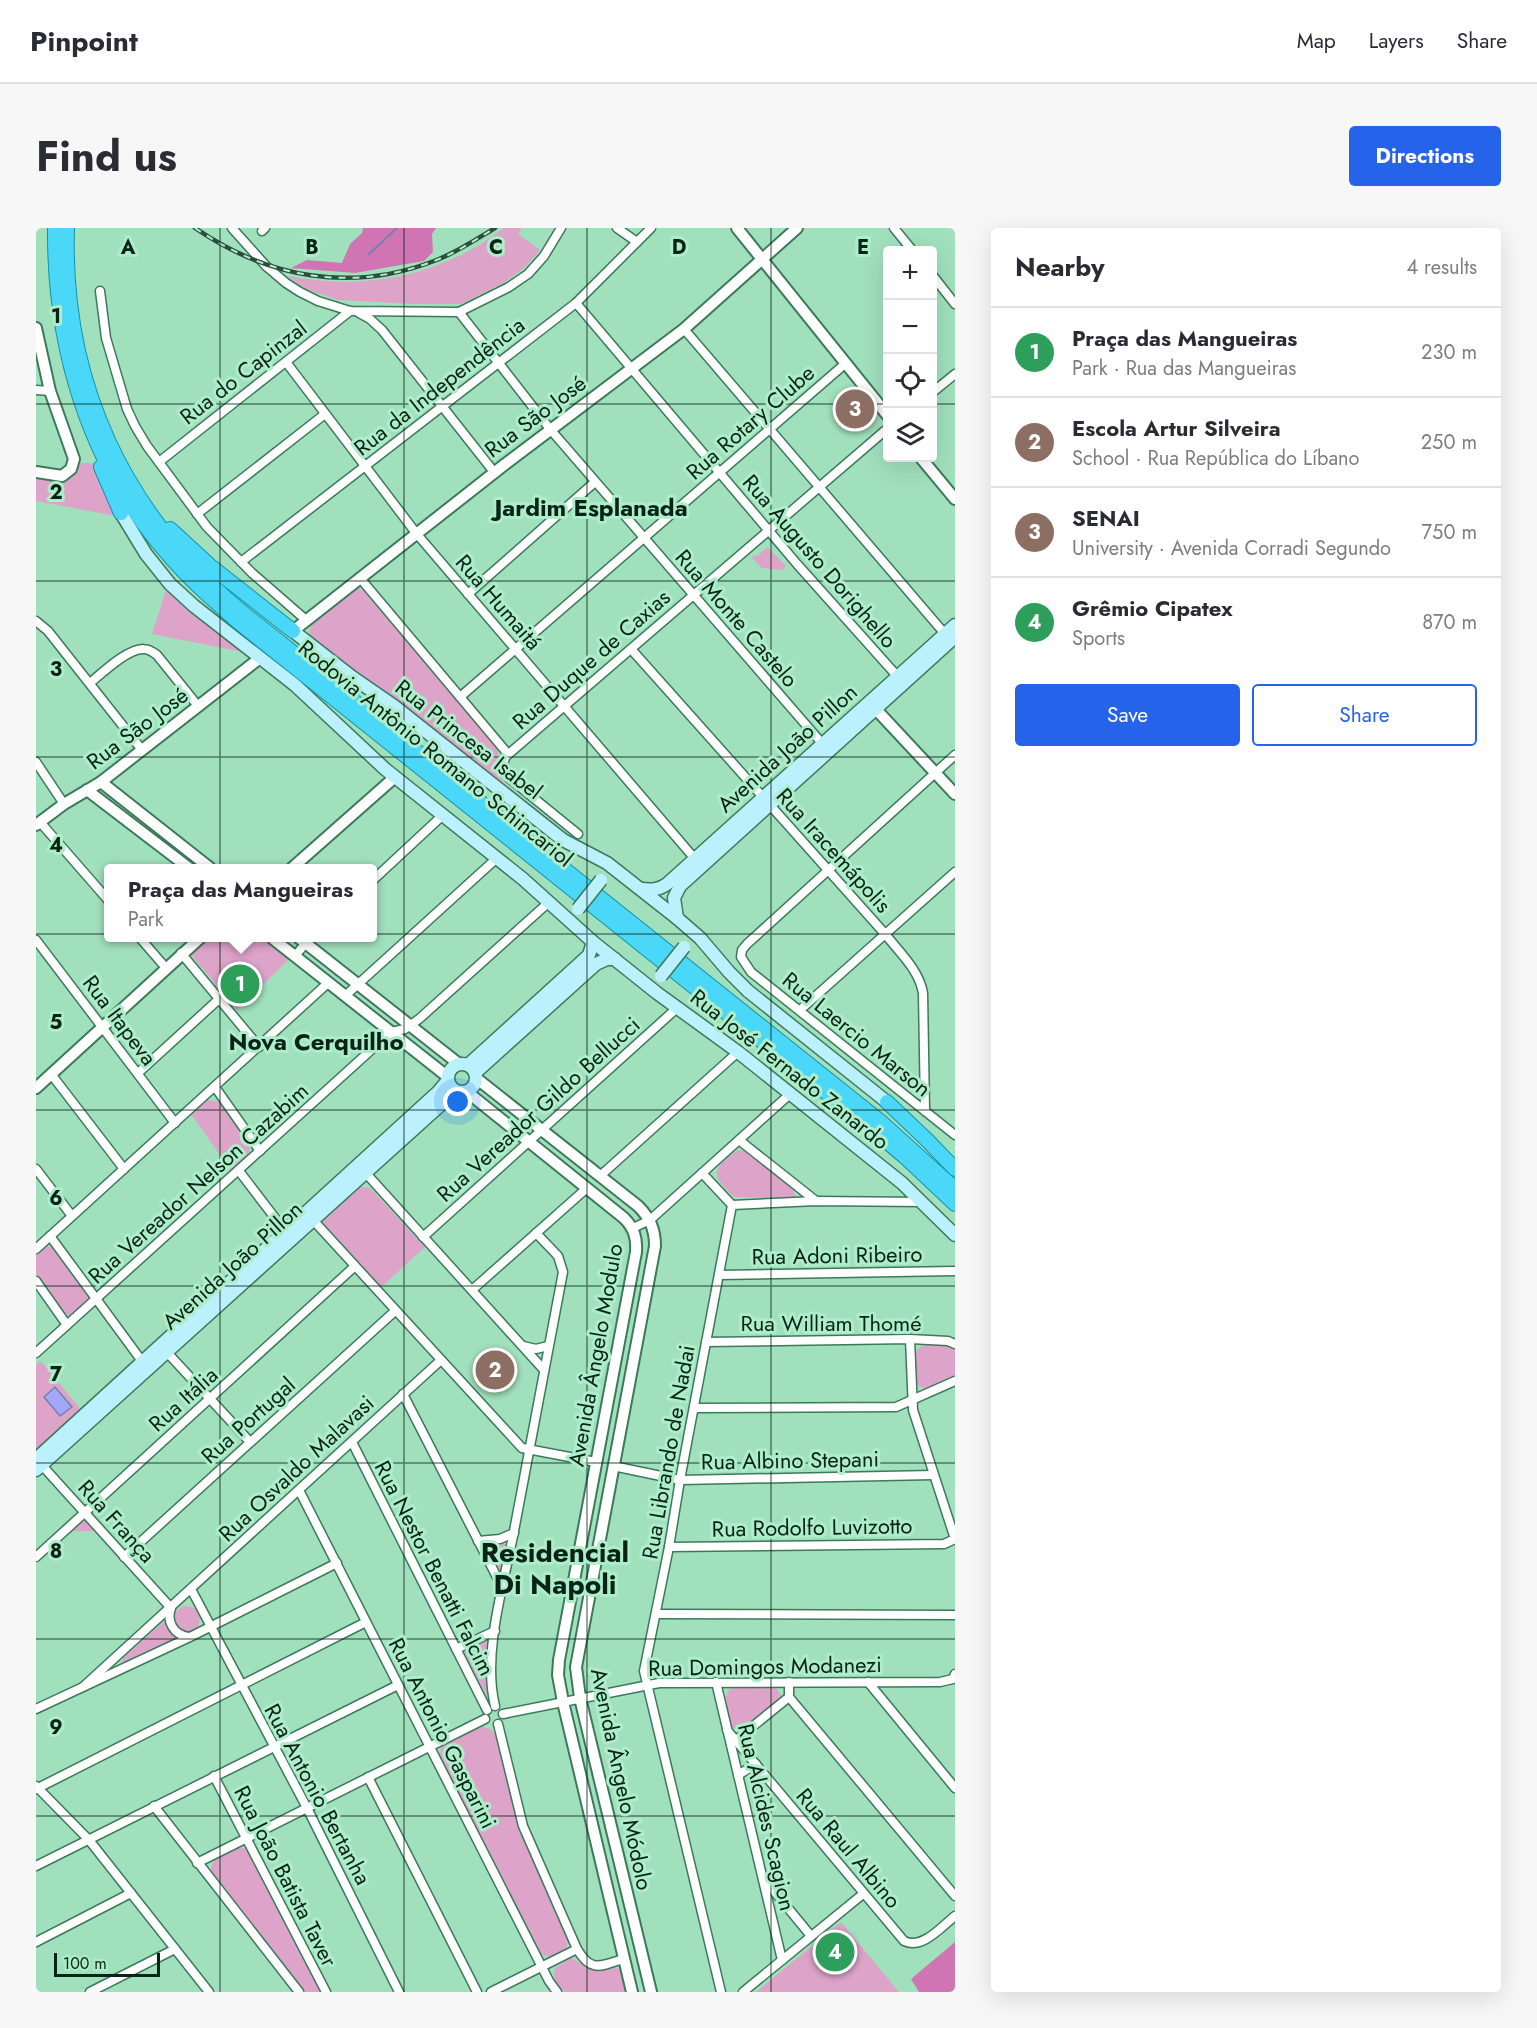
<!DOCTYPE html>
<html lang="en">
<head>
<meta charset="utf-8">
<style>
	body { margin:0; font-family:Jost,sans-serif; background:#f7f7f7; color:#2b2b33 }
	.controls { position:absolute; right:18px; top:18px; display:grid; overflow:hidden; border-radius:6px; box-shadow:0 6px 24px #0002 }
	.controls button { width:54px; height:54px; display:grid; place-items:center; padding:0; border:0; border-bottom:2px solid #e1e1e2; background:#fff; color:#2b2b33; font:30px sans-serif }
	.scale { position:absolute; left:18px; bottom:15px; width:106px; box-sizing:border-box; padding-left:6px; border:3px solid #092317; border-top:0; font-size:16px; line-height:21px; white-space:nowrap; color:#092317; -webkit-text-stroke:4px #aeedca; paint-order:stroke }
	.you { position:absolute; left:422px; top:874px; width:21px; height:21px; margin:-15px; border:4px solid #fff; border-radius:50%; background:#1a73e8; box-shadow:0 0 0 9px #1a73e833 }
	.badge { display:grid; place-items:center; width:39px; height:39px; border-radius:50%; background:#2563eb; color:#fff; font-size:20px; font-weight:700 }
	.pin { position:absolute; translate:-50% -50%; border:3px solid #fff; box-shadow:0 2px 6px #0006 }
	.popup { position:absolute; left:68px; top:636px; width:273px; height:78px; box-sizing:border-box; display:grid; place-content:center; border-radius:6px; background:#fff; filter:drop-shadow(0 2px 4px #0005); font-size:20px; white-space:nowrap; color:#7c7c81 }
	.popup b { font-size:22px; color:#2b2b33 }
	.popup::after { content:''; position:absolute; left:50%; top:100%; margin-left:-12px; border:12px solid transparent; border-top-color:#fff }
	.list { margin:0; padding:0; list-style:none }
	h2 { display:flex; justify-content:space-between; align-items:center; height:78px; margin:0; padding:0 24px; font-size:26px }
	h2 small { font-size:20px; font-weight:400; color:#7c7c81 }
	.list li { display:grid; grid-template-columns:39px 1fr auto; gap:18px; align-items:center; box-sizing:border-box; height:90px; padding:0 24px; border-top:2px solid #e1e1e2 }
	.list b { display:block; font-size:22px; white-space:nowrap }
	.list p { margin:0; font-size:20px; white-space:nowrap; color:#7c7c81 }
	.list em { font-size:20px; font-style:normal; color:#7c7c81 }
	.actions { display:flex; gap:12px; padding:18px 24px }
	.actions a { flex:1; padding:14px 0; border:2px solid #2563eb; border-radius:6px; text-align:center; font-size:21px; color:#2563eb }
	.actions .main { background:#2563eb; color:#fff }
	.icon { flex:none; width:33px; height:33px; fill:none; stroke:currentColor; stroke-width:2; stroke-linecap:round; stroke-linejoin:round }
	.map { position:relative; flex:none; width:919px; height:1764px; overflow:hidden; border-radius:6px }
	header { display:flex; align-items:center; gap:36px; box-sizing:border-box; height:84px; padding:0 30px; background:#fff; border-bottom:2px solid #e1e1e2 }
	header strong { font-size:28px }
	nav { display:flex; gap:33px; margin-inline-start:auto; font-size:21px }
	.intro { display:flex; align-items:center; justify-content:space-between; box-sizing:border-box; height:144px; padding:0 36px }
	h1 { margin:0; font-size:42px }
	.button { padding:15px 27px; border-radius:6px; background:#2563eb; color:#fff; font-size:21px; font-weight:700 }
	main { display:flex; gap:36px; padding:0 36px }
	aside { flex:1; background:#fff; border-radius:6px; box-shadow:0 6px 24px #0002 }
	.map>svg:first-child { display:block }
	.green { fill:#dda3c9 }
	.forest { fill:#d174b4 }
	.water { fill:#a2a8f5; stroke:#7480b2; stroke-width:1.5 }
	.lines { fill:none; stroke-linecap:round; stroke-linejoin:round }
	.stream { stroke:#7480b2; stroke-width:2 }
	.minor-casing { stroke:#3c795b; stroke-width:11 }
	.tertiary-casing { stroke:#3c795b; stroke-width:14 }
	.secondary-casing { stroke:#3c795b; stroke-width:15 }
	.trunk-casing { stroke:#1692a9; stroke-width:16 }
	.minor { stroke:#fff; stroke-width:8 }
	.tertiary { stroke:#fff; stroke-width:10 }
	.secondary { stroke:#bbf0fd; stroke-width:12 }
	.trunk { stroke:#4ad7f8; stroke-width:14 }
	.rail-casing { stroke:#2c4f3d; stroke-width:4.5 }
	.rail { stroke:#aeedca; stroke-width:2; stroke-dasharray:7; stroke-linecap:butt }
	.secondary-bridge-casing { stroke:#3c795b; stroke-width:15; stroke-linecap:butt }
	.secondary-bridge { stroke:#bbf0fd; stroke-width:12 }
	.grid { fill:none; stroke:#092317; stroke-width:1.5; stroke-opacity:0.55 }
	.labels { text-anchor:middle; stroke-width:6; stroke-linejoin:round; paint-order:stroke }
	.street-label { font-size:22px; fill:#092317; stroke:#aeedca }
	.neighbourhood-label { font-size:24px; font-weight:bold; fill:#092317; stroke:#aeedca }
	.district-label { font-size:28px; font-weight:bold; fill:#092317; stroke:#aeedca }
	.grid-label { font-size:20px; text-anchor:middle; font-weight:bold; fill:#092317; stroke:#aeedca; stroke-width:6; stroke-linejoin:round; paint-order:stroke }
</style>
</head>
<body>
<header>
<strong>Pinpoint</strong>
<nav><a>Map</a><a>Layers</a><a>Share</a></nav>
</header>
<div class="intro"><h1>Find us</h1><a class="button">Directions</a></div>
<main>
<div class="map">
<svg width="919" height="1764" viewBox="0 0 919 1764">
	<rect width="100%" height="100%" fill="#a1e0bd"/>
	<g class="green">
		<path d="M468 0H486L482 6 504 22 488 40 469 54 425 76H377L302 72 270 61 252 48C319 61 386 52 445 16 453 11 460 5 468 0Z"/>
		<path d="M43 235H60L80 288 0 273V250C18 253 37 257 43 235Z"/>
		<path d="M731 319 750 338 746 342 726 340 715 329 723 327Z"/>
		<path d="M131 359 155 381 207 424 116 406Z"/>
		<path d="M322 360 327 362 462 521 463 546 468 555 538 612 530 608 276 412 273 405 276 395 317 361Z"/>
		<path d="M169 710H228L254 730 201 782 156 728 157 721Z"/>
		<path d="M172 872 184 874 214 919 212 929 196 944 155 886Z"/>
		<path d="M702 922 713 924 758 961 759 968 757 970 698 969C674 946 675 942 702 922Z"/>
		<path d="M326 959 334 960 389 1019 344 1060 285 995 319 961Z"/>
		<path d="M10 1018 16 1019 20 1021 53 1069 50 1074 33 1087 29 1085 0 1045V1027Z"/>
		<path d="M890 1116H909L919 1121V1149C911 1152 896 1163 887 1160 876 1157 877 1134 880 1125 881 1120 886 1118 890 1116Z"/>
		<path d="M5 1133 46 1183 0 1224V1137Z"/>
		<path d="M44 1293H50L59 1303H33Z"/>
		<path d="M465 1314 470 1317V1320L465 1346 452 1322 457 1316Z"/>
		<circle cx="151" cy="1391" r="13"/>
		<path d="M129 1393 132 1400 141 1410 88 1436 86 1435 87 1430Z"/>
		<path d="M448 1413 453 1416 450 1442 451 1468 427 1424 429 1422Z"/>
		<path d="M698 1460H737L741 1461 745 1467 744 1471 709 1500 701 1502 695 1498 689 1470 694 1461Z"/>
		<path d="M446 1499 455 1501 460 1507 484 1604 532 1713 530 1721 514 1729 505 1726 502 1721 404 1528 405 1519 409 1515Z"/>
		<path d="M200 1620H209L216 1627 285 1764H268L175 1645C174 1629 188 1626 200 1620Z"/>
		<path d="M805 1694 863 1764H720Z"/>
		<path d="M535 1730 557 1742 581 1740 586 1744 592 1764H528C521 1755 516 1751 519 1740Z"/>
	</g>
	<g class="forest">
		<path d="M327 0H400L396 6 397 24 388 33 319 45 255 40 271 32 306 35 314 16 326 5Z"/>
		<path d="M919 1714V1764H883L875 1751Z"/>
	</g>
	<path class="water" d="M19 1159 36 1179 24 1188 8 1169Z"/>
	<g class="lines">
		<path class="stream" d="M333 26 361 0"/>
		<g class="minor-casing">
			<g id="minor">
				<path d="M196 0 230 38 250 55 264 64 282 73 314 83 423 84 473 59 492 46 508 28 525 0"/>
				<path d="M581 0 601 14"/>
				<path d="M858 0 876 22"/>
				<path d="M226 3 229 0"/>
				<path d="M897 48 919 76"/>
				<path d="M64 63 70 110 91 181 99 198 111 218 171 299 216 345 270 392"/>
				<path d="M540 75 761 336 862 449"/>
				<path d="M423 84 514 201 790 520"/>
				<path d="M323 85 334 91 346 102 458 244"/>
				<path d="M648 101 909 406"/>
				<path d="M250 134 380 305 659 631"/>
				<path d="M0 162 14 163"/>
				<path d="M897 164 919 146"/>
				<path d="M123 234 314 83"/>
				<path d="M161 286 289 186"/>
				<path d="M205 334 540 75 615 0"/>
				<path d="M324 350 472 526"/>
				<path d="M432 366 559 254"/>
				<path d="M0 393 12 403 106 522"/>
				<path d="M595 421 850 707C864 725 883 742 887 765L889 883"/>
				<path d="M54 455C66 445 92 420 108 421 113 421 117 424 121 427L162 478"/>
				<path d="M424 469 810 135"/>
				<path d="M919 527 711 716 706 722 705 729 715 744 919 907"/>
				<path d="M0 534 28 576"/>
				<path d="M4 594 72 672"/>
				<path d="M542 606 473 550 467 539 469 529 852 200"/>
				<path d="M336 653 407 587"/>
				<path d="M104 710 130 740"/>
				<path d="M0 712 139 895"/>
				<path d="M145 725 223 819"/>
				<path d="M259 728 274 710"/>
				<path d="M309 768 461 630"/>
				<path d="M764 782 919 644"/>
				<path d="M102 845 183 771"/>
				<path d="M15 846 88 941"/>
				<path d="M179 859 224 923"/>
				<path d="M703 912 780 973"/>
				<path d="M0 941 36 988"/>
				<path d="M327 942 508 1142"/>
				<path d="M203 943 252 1007"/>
				<path d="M666 945 696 977 644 1252 633 1319 608 1443 685 1764"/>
				<path d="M564 948 702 824"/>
				<path d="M696 977 780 973 887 974"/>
				<path d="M277 992 486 1220 560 1234"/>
				<path d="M597 1000 614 992 754 866"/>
				<path d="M14 1008 108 1136"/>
				<path d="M387 1009 641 780"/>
				<path d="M0 1021 292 755"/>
				<path d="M683 1047 919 1043"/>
				<path d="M0 1053 31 1097"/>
				<path d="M436 1062 551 960"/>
				<path d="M874 1111 877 1182 919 1311"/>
				<path d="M670 1114 874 1111 912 1113 919 1116"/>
				<path d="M487 1118 500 1121 512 1118"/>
				<path d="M127 1120 214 1214"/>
				<path d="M0 1125 355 804 369 801 383 791 512 675"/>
				<path d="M367 1166 466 1359"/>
				<path d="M658 1180 860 1179 919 1153"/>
				<path d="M316 1214 451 1482"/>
				<path d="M2 1233 135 1380"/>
				<path d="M577 1238 644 1252 897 1247"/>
				<path d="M263 1262 513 1753 521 1764"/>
				<path d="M442 1313 464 1311 478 1305"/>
				<path d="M633 1319 908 1316 919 1311"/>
				<path d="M0 1329 318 1039"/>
				<path d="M88 1329 359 1083"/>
				<path d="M155 1361 271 1580 363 1764"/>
				<path d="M135 1380C130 1394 138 1407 153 1409"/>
				<path d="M620 1386 919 1387"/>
				<path d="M420 1421 459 1403"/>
				<path d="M680 1454 746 1732"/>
				<path d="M753 1454V1469L919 1668"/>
				<path d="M832 1454 919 1560"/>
				<path d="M48 1458 405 1132"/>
				<path d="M459 1478C446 1425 468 1356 478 1303 495 1217 510 1130 527 1044L522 1028 500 1005"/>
				<path d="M0 1481 154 1409 301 1335"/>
				<path d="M467 1486 623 1455 904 1454 917 1451 919 1446"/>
				<path d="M462 1496 487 1598 541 1721C555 1745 565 1738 587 1731"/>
				<path d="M691 1502 868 1713C886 1722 905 1699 919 1688"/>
				<path d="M700 1512 753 1469"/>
				<path d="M702 1547 720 1536"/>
				<path d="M178 1548 290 1764"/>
				<path d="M332 1549 441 1764"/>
				<path d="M0 1558 53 1612 173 1764"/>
				<path d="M0 1561 330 1394"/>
				<path d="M118 1578 263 1764"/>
				<path d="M161 1635 449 1491"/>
				<path d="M0 1638 362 1457"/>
				<path d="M729 1652 775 1708"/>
				<path d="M0 1714 95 1665"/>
				<path d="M54 1764 139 1721"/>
				<path d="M455 1764 541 1721"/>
				<path d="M707 1764 827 1666"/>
			</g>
		</g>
		<g class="tertiary-casing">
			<g id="tertiary">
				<path d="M701 0 852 188"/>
				<path d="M0 100 14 163 38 231 35 241 26 248 0 244"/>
				<path d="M885 230 919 271"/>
				<path d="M257 403 468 237 648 101 761 0"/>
				<path d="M835 476 919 566"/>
				<path d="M65 554 174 640"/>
				<path d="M51 562 153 640"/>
				<path d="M0 597 28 576 65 554 224 430"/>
				<path d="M256 640 359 549"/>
				<path d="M236 710 412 849"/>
				<path d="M263 710 423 836"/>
				<path d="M440 850 602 978C614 990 619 1001 619 1018L540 1439 544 1470 615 1764"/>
				<path d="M0 860 164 710"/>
				<path d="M430 863 588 990C598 1000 601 1010 600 1024L523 1432 522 1447 527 1474 596 1764"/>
			</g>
		</g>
		<g class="secondary-casing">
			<g id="secondary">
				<path d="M85 285 110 326 134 356 158 378 259 457 349 541 487 651 557 714 621 765 702 824 866 955 919 1007"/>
				<path d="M257 403 316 449 358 478 527 612 571 635 641 690 664 710 693 744 712 763 851 874"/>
				<path d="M605 661C615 662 623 662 631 656L919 397"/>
				<path d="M641 690 638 670 644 658 919 409"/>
				<circle cx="426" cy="850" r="14"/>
				<path d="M432 837 553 727 557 714"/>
				<path d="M439 845 560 736 571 731H579"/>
				<path d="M0 1231 402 864 412 852"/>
				<path d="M0 1242 420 863"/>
			</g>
		</g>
		<g class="trunk-casing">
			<g id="trunk">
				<path d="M19 0C18 118 52 235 131 325 152 350 176 371 200 392L837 902 868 928 919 976"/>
				<path d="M31 0C26 154 88 286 206 384L845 894 919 961"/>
				<path d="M65 239 85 285"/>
				<path d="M134 301 173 337 257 403"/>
				<path d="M851 874 892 913 919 941"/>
			</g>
		</g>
		<use href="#minor" class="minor"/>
		<use href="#tertiary" class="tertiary"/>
		<use href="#secondary" class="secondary"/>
		<use href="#trunk" class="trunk"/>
		<g class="rail-casing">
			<path id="rail" d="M159 0C232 50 315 65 398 33 420 25 439 12 459 0"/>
		</g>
		<use href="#rail" class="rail"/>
		<g class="secondary-bridge-casing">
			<g id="secondary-bridge">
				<path d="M542 681 565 652"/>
				<path d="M625 748 648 719"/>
			</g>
		</g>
		<use href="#secondary-bridge" class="secondary-bridge"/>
	</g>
	<path class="grid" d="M184 0V1764M368 0V1764M551 0V1764M735 0V1764M0 176H852M897 176H919M0 353H919M0 529H919M0 706H919M0 882H919M0 1058H919M0 1235H919M0 1411H919M0 1588H919"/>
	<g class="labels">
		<g class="street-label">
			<text transform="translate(207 144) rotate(-38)" y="8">Rua do Capinzal</text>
			<text transform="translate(403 158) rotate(-38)" y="8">Rua da Independência</text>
			<text transform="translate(499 188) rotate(-37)" y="8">Rua São José</text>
			<text transform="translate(714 194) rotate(-41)" y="8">Rua Rotary Clube</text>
			<text transform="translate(784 333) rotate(49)" y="8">Rua Augusto Dorighello</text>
			<text transform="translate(463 374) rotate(49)" y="8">Rua Humaitá</text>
			<text transform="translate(701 390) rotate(49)" y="8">Rua Monte Castelo</text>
			<text transform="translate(555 431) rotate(-41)" y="8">Rua Duque de Caxias</text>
			<text transform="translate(101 500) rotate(-37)" y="8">Rua São José</text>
			<text transform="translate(433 511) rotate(38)" y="8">Rua Princesa Isabel</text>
			<text transform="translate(751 520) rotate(-42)" y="8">Avenida João Pillon</text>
			<text transform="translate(400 525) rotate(39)" y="8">Rodovia Antônio Romano Schincariol</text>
			<text transform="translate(798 622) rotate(48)" y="8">Rua Iracemápolis</text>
			<text transform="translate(84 792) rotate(53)" y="8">Rua Itapeva</text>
			<text transform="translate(821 806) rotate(39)" y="8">Rua Laercio Marson</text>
			<text transform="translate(754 841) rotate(38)" y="8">Rua José Fernado Zanardo</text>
			<text transform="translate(502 881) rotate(-42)" y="8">Rua Vereador Gildo Bellucci</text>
			<text transform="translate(162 955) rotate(-42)" y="8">Rua Vereador Nelson Cazabim</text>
			<text transform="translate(801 1027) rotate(-1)" y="8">Rua Adoni Ribeiro</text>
			<text transform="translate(196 1037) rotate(-42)" y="8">Avenida João Pillon</text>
			<text x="795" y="1103">Rua William Thomé</text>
			<text transform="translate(559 1127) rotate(-80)" y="8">Avenida Ângelo Modulo</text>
			<text transform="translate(147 1171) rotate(-42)" y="8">Rua Itália</text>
			<text transform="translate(212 1192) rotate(-42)" y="8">Rua Portugal</text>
			<text transform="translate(632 1224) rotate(-80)" y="8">Rua Librando de Nadai</text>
			<text transform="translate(754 1232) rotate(-1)" y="8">Rua Albino Stepani</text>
			<text transform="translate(260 1240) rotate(-43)" y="8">Rua Osvaldo Malavasi</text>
			<text transform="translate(81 1293) rotate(48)" y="8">Rua França</text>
			<text transform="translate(776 1299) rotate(-1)" y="8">Rua Rodolfo Luvizotto</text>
			<text transform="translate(399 1340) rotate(63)" y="8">Rua Nestor Benatti Falcim</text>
			<text transform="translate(729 1438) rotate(-1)" y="8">Rua Domingos Modanezi</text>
			<text transform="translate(407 1505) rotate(63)" y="8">Rua Antonio Gasparini</text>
			<text transform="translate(586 1551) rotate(78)" y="8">Avenida Ângelo Módolo</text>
			<text transform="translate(282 1566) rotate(62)" y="8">Rua Antonio Bertanha</text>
			<text transform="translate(731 1589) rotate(77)" y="8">Rua Alcides Scagion</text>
			<text transform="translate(813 1620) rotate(50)" y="8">Rua Raul Albino</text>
			<text transform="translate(250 1648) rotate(63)" y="8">Rua João Batista Taver</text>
		</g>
		<g class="neighbourhood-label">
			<text x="555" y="288">Jardim Esplanada</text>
			<text x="280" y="822">Nova Cerquilho</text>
		</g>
		<g class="district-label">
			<text x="519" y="1334">Residencial<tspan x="519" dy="32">Di Napoli</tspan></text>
		</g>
	</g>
	<g class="grid-label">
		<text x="92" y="26">A</text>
		<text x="276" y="26">B</text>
		<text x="460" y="26">C</text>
		<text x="643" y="26">D</text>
		<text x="827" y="26">E</text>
		<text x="20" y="95">1</text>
		<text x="20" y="271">2</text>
		<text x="20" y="448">3</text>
		<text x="20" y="624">4</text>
		<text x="20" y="801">5</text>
		<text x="20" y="977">6</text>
		<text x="20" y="1153">7</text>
		<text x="20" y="1330">8</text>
		<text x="20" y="1506">9</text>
	</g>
</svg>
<div class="controls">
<button>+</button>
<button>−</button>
<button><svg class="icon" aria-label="locate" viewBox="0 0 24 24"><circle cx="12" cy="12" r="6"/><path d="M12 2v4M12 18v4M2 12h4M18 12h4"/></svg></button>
<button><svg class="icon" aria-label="layers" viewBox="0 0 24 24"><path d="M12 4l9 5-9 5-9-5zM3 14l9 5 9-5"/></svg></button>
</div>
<div class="scale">100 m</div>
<div class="you"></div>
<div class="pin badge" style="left:204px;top:756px;background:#2e9e5b">1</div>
<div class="popup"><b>Praça das Mangueiras</b>Park</div>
<div class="pin badge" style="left:459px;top:1142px;background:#8d6e63">2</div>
<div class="pin badge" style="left:819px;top:181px;background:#8d6e63">3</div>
<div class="pin badge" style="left:799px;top:1724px;background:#2e9e5b">4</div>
</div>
<aside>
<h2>Nearby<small>4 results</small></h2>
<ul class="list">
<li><span class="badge" style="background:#2e9e5b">1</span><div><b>Praça das Mangueiras</b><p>Park · Rua das Mangueiras</p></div><em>230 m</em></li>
<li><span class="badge" style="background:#8d6e63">2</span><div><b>Escola Artur Silveira</b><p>School · Rua República do Líbano</p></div><em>250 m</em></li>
<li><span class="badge" style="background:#8d6e63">3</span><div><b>SENAI</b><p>University · Avenida Corradi Segundo</p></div><em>750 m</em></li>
<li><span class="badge" style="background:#2e9e5b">4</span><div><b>Grêmio Cipatex</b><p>Sports</p></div><em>870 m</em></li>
</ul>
<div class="actions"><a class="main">Save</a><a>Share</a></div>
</aside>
</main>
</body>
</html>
